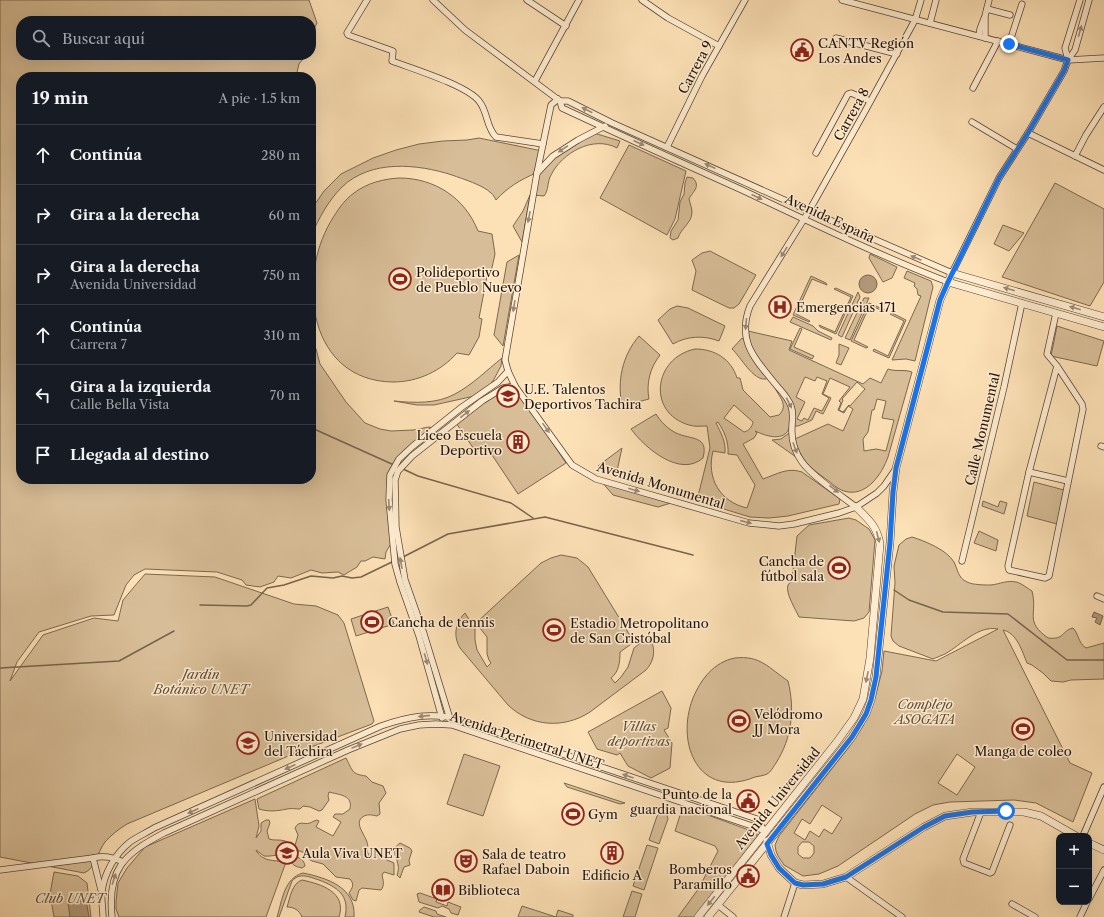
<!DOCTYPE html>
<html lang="es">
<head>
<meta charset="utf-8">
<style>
	body { margin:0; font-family:"Libre Caslon Text",serif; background:#242831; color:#f1f3f6 }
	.controls { position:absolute; right:12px; bottom:12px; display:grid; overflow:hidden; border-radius:8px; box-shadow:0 4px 16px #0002 }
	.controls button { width:36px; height:36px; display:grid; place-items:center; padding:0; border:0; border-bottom:1px solid #363941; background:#171b24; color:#f1f3f6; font:20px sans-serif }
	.stop { position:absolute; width:12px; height:12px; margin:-9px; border:3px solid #1a73e8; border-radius:50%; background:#fff }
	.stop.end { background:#1a73e8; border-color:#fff; box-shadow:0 1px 4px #0008 }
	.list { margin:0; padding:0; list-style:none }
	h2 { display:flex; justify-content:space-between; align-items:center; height:52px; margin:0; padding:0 16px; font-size:17px }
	h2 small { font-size:13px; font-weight:400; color:#9ea1a6 }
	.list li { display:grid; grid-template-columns:26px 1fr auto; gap:12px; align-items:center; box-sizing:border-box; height:60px; padding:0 16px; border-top:1px solid #363941 }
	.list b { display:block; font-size:15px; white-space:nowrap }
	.list p { margin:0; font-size:13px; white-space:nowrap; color:#9ea1a6 }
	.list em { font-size:13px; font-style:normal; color:#9ea1a6 }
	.icon { flex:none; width:22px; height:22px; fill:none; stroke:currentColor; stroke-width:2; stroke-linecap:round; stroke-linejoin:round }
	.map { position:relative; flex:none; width:1104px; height:917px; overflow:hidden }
	.search { position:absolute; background:#171b24; box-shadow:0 4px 16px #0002; left:16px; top:16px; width:300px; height:44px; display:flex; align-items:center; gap:10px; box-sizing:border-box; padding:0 14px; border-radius:16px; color:#9ea1a6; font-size:15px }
	.panel { position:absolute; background:#171b24; box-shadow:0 4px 16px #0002; left:16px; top:72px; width:300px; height:412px; border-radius:16px }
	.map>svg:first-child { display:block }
	.green { fill:#d8be98; stroke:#7d6850; fill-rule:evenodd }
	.water { fill:#b39a7b; stroke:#79634d }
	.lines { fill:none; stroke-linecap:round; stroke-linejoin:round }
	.stream { stroke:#79634d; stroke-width:1.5 }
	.minor-casing { stroke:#594534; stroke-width:7 }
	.tertiary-casing { stroke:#594534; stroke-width:8 }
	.minor { stroke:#feecd0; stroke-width:5.5 }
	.tertiary { stroke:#feecd0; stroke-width:7 }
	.oneway { fill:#9b8976 }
	.route { stroke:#1a73e8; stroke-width:5 }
	.labels { text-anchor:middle; stroke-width:3; stroke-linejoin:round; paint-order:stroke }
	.poi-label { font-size:13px; fill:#221108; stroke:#feecd0; text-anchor:start }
	.street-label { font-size:13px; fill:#221108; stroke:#feecd0 }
	.park-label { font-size:13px; font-style:italic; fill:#624e3a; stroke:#feecd0 }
</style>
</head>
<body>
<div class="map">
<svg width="1104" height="917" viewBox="0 0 1104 917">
	<rect width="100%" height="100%" fill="#fde1b6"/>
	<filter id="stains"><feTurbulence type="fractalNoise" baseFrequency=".005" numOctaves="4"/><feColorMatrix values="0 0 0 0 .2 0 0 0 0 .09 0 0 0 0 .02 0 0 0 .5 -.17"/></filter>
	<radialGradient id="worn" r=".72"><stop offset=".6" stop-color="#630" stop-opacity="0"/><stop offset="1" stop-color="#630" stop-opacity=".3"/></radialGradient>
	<g class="green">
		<path d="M0 0H309L317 23 311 35V21H21V55H306L299 64 296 77H21V479H311V341L316 349 320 364 346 402 365 423 380 429 391 431 413 430 429 427 434 428 413 446 390 475 392 542 386 552 385 559 373 557 365 561H361L357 567 344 575 338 572 322 573 311 570 291 578 278 576 274 582 260 587 246 585 242 580 217 572 145 569 134 575 126 585 114 615 91 616 39 632 17 662 10 681 43 635 94 618 118 621 123 600 145 574 215 577 294 604 316 606 338 615 344 623 374 721 372 724 298 752 127 824C119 829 111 835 105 842 98 851 95 869 84 873L0 857Z"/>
		<path d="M594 133 620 141 617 148C593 135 562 153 551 175 547 182 549 190 544 196L533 195 536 173C520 180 508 187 496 200 495 198 493 194 491 193 483 185 463 179 452 175 418 164 371 159 342 187 328 201 319 218 311 236V210L324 191 341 174 373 158 396 150 419 144 443 141 467 140 479 138 542 151 537 172 553 156Z"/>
		<path d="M629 145 686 171 675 219 667 235 600 198Z"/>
		<path d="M687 177 693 178C701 187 693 191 689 199 690 204 692 208 692 212 692 223 681 228 678 238L673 240 670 238 671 231 678 220 680 202 684 194 685 183Z"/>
		<path d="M399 178C435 178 465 198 478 231L492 234 495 254 491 272 488 271 479 318 482 319 479 337 469 355 457 353C441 371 418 382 393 382 309 381 296 280 331 221 337 211 344 200 354 193 367 183 383 179 399 178Z"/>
		<path d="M1055 183 1104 209V282L1090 306 1002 277Z"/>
		<path d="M530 195 522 242 513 226 523 211Z"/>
		<path d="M1003 225 1024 233 1009 251 994 244Z"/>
		<path d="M710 251 756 275 739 304 734 308H729L692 290 696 271 692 260 702 253Z"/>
		<path d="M870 254 897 267 892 278 883 282 869 258Z"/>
		<path d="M519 255 503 346 494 335 507 262Z"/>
		<path d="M907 271 931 281 933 287 915 361 906 359 892 360 921 296 918 295 917 289 914 286 915 283 904 278Z"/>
		<path d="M811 276 826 283 827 285 812 279 796 314 810 321 809 322 793 315Z"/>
		<path d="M836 288 853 296 836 334 820 327 819 325 835 332 851 297 834 289Z"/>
		<path d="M858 292 860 297 842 337 838 335Z"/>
		<path d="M864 298H869L850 340 845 338Z"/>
		<path d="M869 303 885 310V312L870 305 854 340 868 347 866 348 851 341Z"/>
		<path d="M677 306 688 308 725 326 719 341C703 335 687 336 673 344L658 320 670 309Z"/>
		<path d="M892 313 906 320 889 358 873 351 874 349 888 356 904 321 890 314Z"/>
		<path d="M793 317 813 326 818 331 832 338 831 340 790 322Z"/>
		<path d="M1057 326 1104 341 1097 366 1051 356Z"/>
		<path d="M800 328 802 329 794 347 814 356 812 359 790 349Z"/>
		<path d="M748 331 792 341 789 350 863 384 870 378 881 383 888 369C896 372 904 369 912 372L888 457C882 474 866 498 844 491 837 489 832 483 826 479 809 467 800 459 795 439L828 424 843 431 853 409 848 406 844 413 838 410 841 403 839 401 850 387 830 378 823 394 831 398 823 414 816 411 812 420 798 426H794L795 415 757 358 750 343ZM805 377 815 381 817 377 827 381 822 394 829 398 822 411 814 408 808 420 804 418 802 421 797 419 805 402 796 397ZM857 382 865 389 850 406 849 405 843 412 839 410 843 400 842 399ZM877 399 886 401 882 418 894 420 886 451 876 449 864 451 863 439 868 432 872 410H874Z"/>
		<path d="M639 336 660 355C650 368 646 383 649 399L622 406C617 381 622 356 639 336Z"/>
		<path d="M742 338 747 343 768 377 766 379C753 381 741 357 732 349Z"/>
		<path d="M839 344 849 348 841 365 836 363 839 355Z"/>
		<path d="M695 349C715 349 731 359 737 378H740L743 390 770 417 779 415C789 405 779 397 775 388L790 404C790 410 792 419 790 426 785 443 766 436 755 431L757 433 754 438 743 444 763 479C777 474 788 467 802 472L840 499 839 504 788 516 769 518 750 517 701 502 698 496 710 448 707 426C701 426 695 427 689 425 647 413 653 358 695 349ZM734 405 753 422C752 427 749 431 744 432L724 418ZM718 422C724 431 729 442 728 454L737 455 755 485 747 508C720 502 706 478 713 451L725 453C726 442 721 433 716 423Z"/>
		<path d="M502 358 501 366 493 381 479 395 434 405H417L394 401C414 403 437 404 455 394 472 385 487 370 502 358Z"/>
		<path d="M508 388 515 391 537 420 566 463 518 494 486 446 476 452 454 420Z"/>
		<path d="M656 414C661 422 668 429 676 433 691 440 709 435 703 458 680 478 645 448 631 429Z"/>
		<path d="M789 433 791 445 796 457 772 440 781 439Z"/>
		<path d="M622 448 617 471 598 466Z"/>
		<path d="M601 481 674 502 658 507 613 495Z"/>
		<path d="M1034 482 1064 490 1057 524 1027 516Z"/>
		<path d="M983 501 998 507 1000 501 1007 503 1004 514 982 506Z"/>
		<path d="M849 518 856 520 869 529 875 540 869 612 864 618 854 621 799 617C796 610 785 593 788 585 789 583 791 582 792 580L797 536 809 525Z"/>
		<path d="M979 531 998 540 996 551 974 543Z"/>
		<path d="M912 537C925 541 947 550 954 562 958 570 958 578 967 582 973 585 985 585 991 585 1000 584 1007 580 1016 582 1021 583 1027 588 1032 591 1038 614 1024 621 1048 638 1065 640 1061 631 1073 628 1079 634 1078 643 1086 648L1104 643V679L1071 680 1063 682 1051 681 1043 673 1032 665 1027 663C1022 651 1017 633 1003 630L1070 763 1092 773 1073 822 1036 803 1014 800 950 802 933 805 915 814 838 866 819 874 803 876 784 865 778 856 776 851 775 845 779 836 849 747 863 726 875 698 882 671 884 651 936 661 998 629C978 625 961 645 945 654 941 656 937 657 933 659L899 646 893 641 891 636 895 583 894 566 899 545 906 539ZM957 754 975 767 957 795 938 783ZM822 805 842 818 832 834 824 829 819 837 810 831 805 840 794 833 802 819 810 824ZM802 842H809L814 846V853L810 858H803L798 854V847Z"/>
		<path d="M561 555 577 558 588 567 634 642 620 652C620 662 619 672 611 678L615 683 621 677 628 667 634 648 649 636C656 648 655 660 646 670L590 712C564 729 531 727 508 705L460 648C453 636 455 623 465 613L475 629V640L477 650 487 667 491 663 489 660 487 654V637L476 623 541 563 551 558Z"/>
		<path d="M388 607 394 624 356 636 351 619Z"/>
		<path d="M735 658C760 655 769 668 788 681 795 709 792 738 776 763 774 766 770 773 767 774 763 776 759 776 755 777 699 800 675 744 693 698 701 679 714 662 735 658Z"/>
		<path d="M662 691 671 708 668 728 664 730 672 743 670 768 651 778 628 766 620 753 617 755 597 749 588 732Z"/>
		<path d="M464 754 500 766 483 816 447 804Z"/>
		<path d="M346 758C353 771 351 774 366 776L372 782 383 786 386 793 379 803 380 814 377 816C372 815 369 814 364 816 350 824 372 839 367 850L368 854 382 855 387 860 394 863V875L384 872 382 875C383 880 385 885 381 890L362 888 359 890 356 901 353 900 349 893C352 888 355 885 350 879L336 877 323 864 312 861 309 859 305 853 294 849 298 835 295 828C299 820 304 825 310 823 312 822 314 821 317 820L319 821 316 827 333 836 341 822 333 817 335 814H343L350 809C353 795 340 795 329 792L328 796 329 800 322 810 319 811 310 807 303 806 300 809C296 809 291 808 287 809 277 811 269 812 259 809L257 799Z"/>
		<path d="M564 783 625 803 620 804 567 787Z"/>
		<path d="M255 799 259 826 256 838 261 831V823L266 820H269L270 823 267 831 269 839C275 841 279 839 285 841 292 843 291 850 296 855 300 860 304 859 305 866L302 868C288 865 295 862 287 857 279 853 272 857 264 856L256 850C262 862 274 860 286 862L266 917H119L116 909V902L118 883 127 868 145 847Z"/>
		<path d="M570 804 581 808 576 823 565 820Z"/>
		<path d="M683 806 757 833V837L695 917H678L699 888 718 851 715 846 675 831Z"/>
		<path d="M664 812 667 815 668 819 659 844 649 840 657 816 660 813Z"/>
		<path d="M400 843 410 848 412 851 409 860 410 865 404 867 400 878 397 875C398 872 399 868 398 865 397 857 390 850 400 843Z"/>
		<path d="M647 845 658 848 644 890 633 886Z"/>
		<path d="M54 872 78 876 87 883 91 917H54L50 894Z"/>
		<path d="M303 873C327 878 356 887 354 917H345C350 895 337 887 319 880 309 877 300 872 292 881L279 917H277C282 901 284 878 303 873Z"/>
		<path d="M302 880C321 884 347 892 339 917H302C299 910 294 907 287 907 290 898 292 883 302 880Z"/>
		<path d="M632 891 642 894 635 917H623Z"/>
		<path d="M420 893 437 899 436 902 447 906 448 902 461 907 458 915 451 913 449 909 442 906 438 908 419 902 417 894Z"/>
		<path d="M522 906 556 917 558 910 573 915V917H518Z"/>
		<path d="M424 907 436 911 437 914 446 917H434L419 912 420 910Z"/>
	</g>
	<g class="water">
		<circle cx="868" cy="284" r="9"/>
		<path d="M1094 612 1103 616 1100 625 1095 622 1097 618 1092 617Z"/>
		<path d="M86 900 89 917H70L68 903Z"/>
	</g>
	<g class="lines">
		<g class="stream">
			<path d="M311 424 314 429 394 465"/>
			<path d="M403 469 418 476 511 503 533 518"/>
			<path d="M403 557 448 534 545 517 693 555"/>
			<path d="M894 590 909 600 943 612 1008 614 1067 660H1104"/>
			<path d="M200 605 247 606 251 605 267 588 284 585 311 576 333 578 342 576 352 578 361 577 394 561"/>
			<path d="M0 668 119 661 174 631"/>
		</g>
		<g class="minor-casing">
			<g id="minor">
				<path d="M367 0 347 33 348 35 393 51 392 61C413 69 466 85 479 101 488 112 486 127 496 137L543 144"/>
				<path d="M433 0 465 30 560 101H568L612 123 809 211 952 273 999 178 1028 133 1064 71 1068 60 1075 50 1089 0"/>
				<path d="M527 0 566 26"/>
				<path d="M642 0 668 18 719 46"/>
				<path d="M842 0 1068 60 1104 58"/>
				<path d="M987 9 1010 15"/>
				<path d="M930 23 936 0"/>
				<path d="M979 36 980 29 985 16 989 0"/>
				<path d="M836 38 897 54"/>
				<path d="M985 38V18"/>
				<path d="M1009 44 1022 4"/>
				<path d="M1068 60 1065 48 1080 0"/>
				<path d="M535 81 579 0"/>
				<path d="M973 88 998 41"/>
				<path d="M558 99 551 105 537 173 505 360 508 371 515 386 572 465 596 479 749 523 779 526 794 524 839 513 856 507 877 493 884 486 895 470"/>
				<path d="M560 101 562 108C622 136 682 163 742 190 810 222 878 255 948 282"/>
				<path d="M972 122 1017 149"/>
				<path d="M1028 133 1104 170"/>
				<path d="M667 147 702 76 745 0"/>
				<path d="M816 153 848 94 851 93 870 101"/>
				<path d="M1075 156 1086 135 1104 107"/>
				<path d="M537 173 553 156 578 140 605 126"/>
				<path d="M1056 313 1047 354 1057 366 1082 404 1083 409 1049 576 1045 578 1009 570 1008 566 1029 472 1057 366"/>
				<path d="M1101 446 1104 447"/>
				<path d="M1029 472 1068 481"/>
				<path d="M856 507C840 495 813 477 802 462 795 452 791 440 792 427 792 420 794 414 791 406 788 398 783 393 777 386 756 360 736 342 750 306L809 211 864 113 915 20 921 0"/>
				<path d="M962 561 1004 387 1022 303"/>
				<path d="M1097 596 1104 599"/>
				<path d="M442 718 419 636 400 582 395 564 389 500 390 475 399 459 413 446 462 407 498 382 508 371"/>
				<path d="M450 719 424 634 405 580 396 527 395 480 398 471 412 456 482 401 503 388 515 386"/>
				<path d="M981 812 963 859 964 863 990 873 992 872 1010 825"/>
				<path d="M1083 836 1104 787"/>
				<path d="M0 870 93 858"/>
				<path d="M846 877 902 917"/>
				<path d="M101 890 93 858C104 855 113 857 123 862"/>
				<path d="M1089 899 1104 870"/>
				<path d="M1012 904 1035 917"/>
				<path d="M718 905 733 917"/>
				<path d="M103 917C103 909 101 900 102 892 104 873 115 854 130 842 137 837 146 833 154 828L381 726C410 716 432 712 461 720L757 819 765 832"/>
				<path d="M112 917C107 869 124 854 164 833L348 750 400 729 419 725 436 724 452 725 752 826 765 831"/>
				<path d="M784 917 795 883"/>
				<path d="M1080 917 1087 902"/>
			</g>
		</g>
		<g class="tertiary-casing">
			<g id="tertiary">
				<path d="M948 282 1104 327"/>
				<path d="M767 841 771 855 779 868 795 883 803 885 823 884 846 877 924 827 945 816 973 812H1024L1041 816 1076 836"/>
				<path d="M1089 843 1104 850"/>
				<path d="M698 917 836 743 854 718 863 699 870 658 880 544C877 526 868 519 856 507"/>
				<path d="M708 917 852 737 866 714 871 700 876 677 890 543 893 492 896 468 940 300 952 273 1104 317"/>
			</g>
		</g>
		<use href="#minor" class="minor"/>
		<use href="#tertiary" class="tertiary"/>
	</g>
	<defs><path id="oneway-solid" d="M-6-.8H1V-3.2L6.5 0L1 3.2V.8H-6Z"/></defs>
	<g class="oneway">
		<use href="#oneway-solid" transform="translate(1080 31) rotate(-74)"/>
		<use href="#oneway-solid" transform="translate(587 110) rotate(-153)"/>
		<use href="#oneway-solid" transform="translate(639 143) rotate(24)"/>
		<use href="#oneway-solid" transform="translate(563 149) rotate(147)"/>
		<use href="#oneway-solid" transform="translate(710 166) rotate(-156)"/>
		<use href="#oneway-solid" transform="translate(757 197) rotate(25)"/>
		<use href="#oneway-solid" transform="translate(529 217) rotate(101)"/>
		<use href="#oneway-solid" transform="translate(784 252) rotate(122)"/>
		<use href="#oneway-solid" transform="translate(916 258) rotate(-157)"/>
		<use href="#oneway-solid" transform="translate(1009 289) rotate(-164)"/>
		<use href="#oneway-solid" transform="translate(514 306) rotate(99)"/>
		<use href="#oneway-solid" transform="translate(1075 308) rotate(-164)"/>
		<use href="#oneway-solid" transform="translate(746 324) rotate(95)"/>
		<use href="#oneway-solid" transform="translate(789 403) rotate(63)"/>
		<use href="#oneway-solid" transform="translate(465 414) rotate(-38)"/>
		<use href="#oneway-solid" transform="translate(546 428) rotate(54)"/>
		<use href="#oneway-solid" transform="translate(795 448) rotate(70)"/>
		<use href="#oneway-solid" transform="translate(834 489) rotate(38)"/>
		<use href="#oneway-solid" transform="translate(634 490) rotate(16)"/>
		<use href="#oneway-solid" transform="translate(389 505) rotate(86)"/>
		<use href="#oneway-solid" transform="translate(746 522) rotate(14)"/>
		<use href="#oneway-solid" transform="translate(878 537) rotate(76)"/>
		<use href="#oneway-solid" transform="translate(401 563) rotate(-100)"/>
		<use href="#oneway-solid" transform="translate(426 659) rotate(73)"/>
		<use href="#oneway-solid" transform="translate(867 677) rotate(102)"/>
		<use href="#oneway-solid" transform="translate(424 716) rotate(174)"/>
		<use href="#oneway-solid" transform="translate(357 746) rotate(-23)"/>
		<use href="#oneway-solid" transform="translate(290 767) rotate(155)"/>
		<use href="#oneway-solid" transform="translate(628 776) rotate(-161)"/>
		<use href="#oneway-solid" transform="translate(193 811) rotate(156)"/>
		<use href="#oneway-solid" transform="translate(114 879) rotate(-72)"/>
		<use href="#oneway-solid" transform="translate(711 901) rotate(129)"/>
	</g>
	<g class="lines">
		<path class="route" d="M1006 811 972 812 945 816 924 827 846 877 823 884 803 885 795 883 779 868 771 855 767 844 852 737 866 714 871 700 876 677 890 543 893 492 896 468 940 300 948 282 999 178 1028 133 1064 71 1068 60 1009 44"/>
	</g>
	<defs>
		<g id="civic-ring" transform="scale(1.15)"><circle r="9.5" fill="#feecd0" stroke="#8f2418" stroke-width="1.5"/><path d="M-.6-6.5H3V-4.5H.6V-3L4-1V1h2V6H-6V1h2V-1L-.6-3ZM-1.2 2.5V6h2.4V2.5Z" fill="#8f2418"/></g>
		<g id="stadium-ring" transform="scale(1.15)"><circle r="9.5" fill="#feecd0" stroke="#8f2418" stroke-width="1.5"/><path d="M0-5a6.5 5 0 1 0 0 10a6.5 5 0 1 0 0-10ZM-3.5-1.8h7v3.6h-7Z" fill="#8f2418"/></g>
		<g id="hospital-ring" transform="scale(1.15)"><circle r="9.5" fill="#feecd0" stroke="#8f2418" stroke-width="1.5"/><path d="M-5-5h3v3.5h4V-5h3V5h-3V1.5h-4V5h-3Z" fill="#8f2418"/></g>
		<g id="school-ring" transform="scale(1.15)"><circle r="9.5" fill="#feecd0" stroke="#8f2418" stroke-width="1.5"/><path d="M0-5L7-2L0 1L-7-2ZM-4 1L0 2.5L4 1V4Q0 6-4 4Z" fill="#8f2418"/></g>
		<g id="building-ring" transform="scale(1.15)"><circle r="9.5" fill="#feecd0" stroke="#8f2418" stroke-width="1.5"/><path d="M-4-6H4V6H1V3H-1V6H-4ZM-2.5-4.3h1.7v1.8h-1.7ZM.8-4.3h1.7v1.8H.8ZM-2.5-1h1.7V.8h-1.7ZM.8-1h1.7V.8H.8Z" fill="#8f2418"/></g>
		<g id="university-ring" transform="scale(1.15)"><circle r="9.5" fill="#feecd0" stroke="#8f2418" stroke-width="1.5"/><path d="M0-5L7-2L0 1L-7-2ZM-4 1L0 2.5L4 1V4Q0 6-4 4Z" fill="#8f2418"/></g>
		<g id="theatre-ring" transform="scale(1.15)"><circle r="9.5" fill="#feecd0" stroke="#8f2418" stroke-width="1.5"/><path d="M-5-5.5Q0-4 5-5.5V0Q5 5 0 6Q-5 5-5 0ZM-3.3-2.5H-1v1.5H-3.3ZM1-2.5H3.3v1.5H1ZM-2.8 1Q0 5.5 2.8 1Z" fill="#8f2418"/></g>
		<g id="library-ring" transform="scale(1.15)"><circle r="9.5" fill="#feecd0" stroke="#8f2418" stroke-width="1.5"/><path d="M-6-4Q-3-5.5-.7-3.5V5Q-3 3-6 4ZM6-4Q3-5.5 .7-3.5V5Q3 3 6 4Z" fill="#8f2418"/></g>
	</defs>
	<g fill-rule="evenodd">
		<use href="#civic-ring" x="802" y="50"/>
		<use href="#stadium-ring" x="400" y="279"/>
		<use href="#hospital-ring" x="780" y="307"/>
		<use href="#school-ring" x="508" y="396"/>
		<use href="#building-ring" x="518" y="442"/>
		<use href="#stadium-ring" x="839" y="568"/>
		<use href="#stadium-ring" x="372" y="622"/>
		<use href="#stadium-ring" x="554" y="630"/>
		<use href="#stadium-ring" x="739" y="721"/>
		<use href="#stadium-ring" x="1023" y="729"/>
		<use href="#university-ring" x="248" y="743"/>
		<use href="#civic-ring" x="748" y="801"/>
		<use href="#stadium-ring" x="573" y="814"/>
		<use href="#university-ring" x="287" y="853"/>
		<use href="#building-ring" x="612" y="853"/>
		<use href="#theatre-ring" x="466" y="861"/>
		<use href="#civic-ring" x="748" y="876"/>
		<use href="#library-ring" x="443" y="890"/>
	</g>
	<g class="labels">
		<g class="poi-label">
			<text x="818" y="48">CANTV Región<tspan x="818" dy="15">Los Andes</tspan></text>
			<text x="416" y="277">Polideportivo<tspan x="416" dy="15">de Pueblo Nuevo</tspan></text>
			<text x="796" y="312">Emergencias 171</text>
			<text x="524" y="394">U.E. Talentos<tspan x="524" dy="15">Deportivos Tachira</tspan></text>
			<text x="502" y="440" text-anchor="end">Liceo Escuela<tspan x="502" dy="15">Deportivo</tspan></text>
			<text x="824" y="566" text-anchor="end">Cancha de<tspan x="824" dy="15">fútbol sala</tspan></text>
			<text x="388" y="627">Cancha de tennis</text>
			<text x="570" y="628">Estadio Metropolitano<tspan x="570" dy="15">de San Cristóbal</tspan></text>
			<text x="754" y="719">Velódromo<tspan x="754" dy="15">JJ Mora</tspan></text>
			<text x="264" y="741">Universidad<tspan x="264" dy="15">del Táchira</tspan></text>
			<text x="1023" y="756" text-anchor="middle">Manga de coleo</text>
			<text x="732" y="799" text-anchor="end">Punto de la<tspan x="732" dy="15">guardia nacional</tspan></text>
			<text x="588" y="819">Gym</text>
			<text x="302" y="858">Aula Viva UNET</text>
			<text x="482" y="859">Sala de teatro<tspan x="482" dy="15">Rafael Daboin</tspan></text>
			<text x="732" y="874" text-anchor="end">Bomberos<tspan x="732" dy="15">Paramillo</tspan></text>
			<text x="612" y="880" text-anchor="middle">Edificio A</text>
			<text x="458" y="895">Biblioteca</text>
		</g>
		<g class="street-label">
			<text transform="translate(695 67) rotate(-62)" y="5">Carrera 9</text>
			<text transform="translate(851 114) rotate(-61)" y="5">Carrera 8</text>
			<text transform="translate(830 218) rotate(25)" y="5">Avenida España</text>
			<text transform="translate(982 429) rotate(-77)" y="5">Calle Monumental</text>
			<text transform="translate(661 485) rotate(17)" y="5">Avenida Monumental</text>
			<text transform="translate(527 740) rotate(18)" y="5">Avenida Perimetral UNET</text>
			<text transform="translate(777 798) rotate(-51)" y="5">Avenida Universidad</text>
		</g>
		<g class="park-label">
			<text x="201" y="679">Jardín<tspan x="201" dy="15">Botánico UNET</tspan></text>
			<text x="925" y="709">Complejo<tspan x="925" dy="15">ASOGATA</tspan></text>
			<text x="639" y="731">Villas<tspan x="639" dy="15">deportivas</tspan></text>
			<text x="70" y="903">Club UNET</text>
		</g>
	</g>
	<rect width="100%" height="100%" filter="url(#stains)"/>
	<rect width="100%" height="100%" fill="url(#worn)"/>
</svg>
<div class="controls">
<button>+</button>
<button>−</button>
</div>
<div class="stop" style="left:1006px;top:811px"></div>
<div class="stop end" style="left:1009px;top:44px"></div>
<div class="search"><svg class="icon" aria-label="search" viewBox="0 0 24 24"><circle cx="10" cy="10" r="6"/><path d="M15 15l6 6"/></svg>Buscar aquí</div>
<section class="panel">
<h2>19 min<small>A pie · 1.5 km</small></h2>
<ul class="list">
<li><svg class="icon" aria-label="ahead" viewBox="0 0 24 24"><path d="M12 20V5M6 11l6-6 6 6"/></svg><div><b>Continúa</b></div><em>280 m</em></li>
<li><svg class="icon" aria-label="right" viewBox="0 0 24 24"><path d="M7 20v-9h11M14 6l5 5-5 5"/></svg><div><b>Gira a la derecha</b></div><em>60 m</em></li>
<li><svg class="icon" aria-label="right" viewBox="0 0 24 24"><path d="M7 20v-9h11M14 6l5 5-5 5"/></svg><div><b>Gira a la derecha</b><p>Avenida Universidad</p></div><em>750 m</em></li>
<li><svg class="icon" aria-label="ahead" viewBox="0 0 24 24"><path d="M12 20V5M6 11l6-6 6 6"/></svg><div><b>Continúa</b><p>Carrera 7</p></div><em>310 m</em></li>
<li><svg class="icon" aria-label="left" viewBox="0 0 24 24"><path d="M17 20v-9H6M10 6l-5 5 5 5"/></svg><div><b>Gira a la izquierda</b><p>Calle Bella Vista</p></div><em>70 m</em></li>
<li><svg class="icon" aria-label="arrive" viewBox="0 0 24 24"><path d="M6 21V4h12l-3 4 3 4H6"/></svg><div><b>Llegada al destino</b></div></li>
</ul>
</section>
</div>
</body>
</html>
